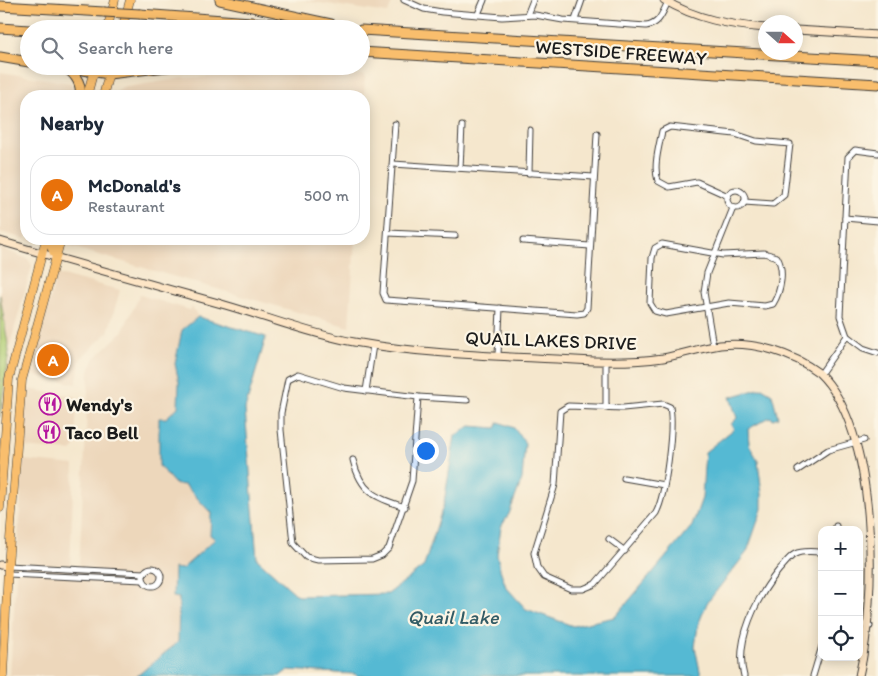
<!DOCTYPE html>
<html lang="en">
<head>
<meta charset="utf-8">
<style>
	body { margin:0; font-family:Itim,sans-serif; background:#f2f2f3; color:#1f2937 }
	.controls { position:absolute; right:15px; bottom:15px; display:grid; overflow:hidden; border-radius:10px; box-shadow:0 2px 12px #0003 }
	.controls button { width:45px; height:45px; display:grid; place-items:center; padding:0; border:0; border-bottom:1px solid #e0e1e3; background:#fff; color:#1f2937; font:25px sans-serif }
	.compass { position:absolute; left:758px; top:15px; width:45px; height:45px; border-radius:50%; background:#fff; box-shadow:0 2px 12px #0003; rotate:111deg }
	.you { position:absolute; left:425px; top:450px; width:18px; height:18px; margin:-12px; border:4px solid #fff; border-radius:50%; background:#1a73e8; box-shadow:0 0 0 8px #1a73e833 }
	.badge { display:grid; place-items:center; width:32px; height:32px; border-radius:50%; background:#b5179e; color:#fff; font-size:16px; font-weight:700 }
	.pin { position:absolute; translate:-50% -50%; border:2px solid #fff; box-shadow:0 1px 5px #0006 }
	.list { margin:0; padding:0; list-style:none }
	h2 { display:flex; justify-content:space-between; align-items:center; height:65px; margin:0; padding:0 20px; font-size:21px }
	h2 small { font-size:16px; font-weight:400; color:#747a83 }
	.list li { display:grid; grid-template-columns:32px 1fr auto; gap:15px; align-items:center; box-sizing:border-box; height:80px; margin:0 10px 10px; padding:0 10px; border:1px solid #e0e1e3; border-radius:20px }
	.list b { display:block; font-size:19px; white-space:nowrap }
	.list p { margin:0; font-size:16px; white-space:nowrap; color:#747a83 }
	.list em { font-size:16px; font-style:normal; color:#747a83 }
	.icon { flex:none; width:28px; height:28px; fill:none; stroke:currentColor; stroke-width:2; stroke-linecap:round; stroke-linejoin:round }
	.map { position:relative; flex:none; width:878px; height:676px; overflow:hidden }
	.search { position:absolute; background:#fff; box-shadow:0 2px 12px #0003; left:20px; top:20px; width:350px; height:55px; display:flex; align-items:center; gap:12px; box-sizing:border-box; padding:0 18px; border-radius:28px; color:#747a83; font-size:19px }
	.panel { position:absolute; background:#fff; box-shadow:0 2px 12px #0003; left:20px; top:90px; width:350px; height:155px; border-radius:20px }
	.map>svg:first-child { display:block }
	.built { fill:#edd7bb }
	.green { fill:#b1ce74; stroke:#667548 }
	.water { fill:#54b9d3; stroke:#386a78 }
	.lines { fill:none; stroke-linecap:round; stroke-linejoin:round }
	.street-casing { stroke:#3d3a37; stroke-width:7 }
	.secondary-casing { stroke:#3d3a37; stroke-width:9 }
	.primary-casing { stroke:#3d3a37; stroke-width:9 }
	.highway-casing { stroke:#3d3a37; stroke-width:11 }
	.street { stroke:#fff; stroke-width:5 }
	.secondary { stroke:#fde5c5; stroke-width:7 }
	.primary { stroke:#f9be6d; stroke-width:8 }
	.highway { stroke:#f9be6d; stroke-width:9 }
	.highway-bridge-casing { stroke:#3d3a37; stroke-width:11; stroke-linecap:butt }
	.highway-bridge { stroke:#f9be6d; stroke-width:9 }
	.labels { text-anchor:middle; stroke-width:4.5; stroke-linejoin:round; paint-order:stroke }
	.street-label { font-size:19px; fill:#1c1c1c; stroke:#fcf5e5 }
	.poi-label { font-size:19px; font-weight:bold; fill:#1c1c1c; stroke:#fcf5e5; text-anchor:start }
	.water-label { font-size:20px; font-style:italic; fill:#325b65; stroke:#fcf5e5 }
</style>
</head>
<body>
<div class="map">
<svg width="878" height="676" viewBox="0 0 878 676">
	<rect width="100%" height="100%" fill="#fcf5e5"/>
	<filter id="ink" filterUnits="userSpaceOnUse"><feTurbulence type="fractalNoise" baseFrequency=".02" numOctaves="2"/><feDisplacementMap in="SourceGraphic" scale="10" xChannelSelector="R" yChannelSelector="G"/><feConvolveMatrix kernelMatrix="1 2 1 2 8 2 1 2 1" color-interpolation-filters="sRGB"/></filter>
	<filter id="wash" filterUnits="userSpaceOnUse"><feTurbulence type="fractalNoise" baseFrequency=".0096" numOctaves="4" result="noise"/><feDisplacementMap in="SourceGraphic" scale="20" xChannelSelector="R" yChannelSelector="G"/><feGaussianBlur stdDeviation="1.12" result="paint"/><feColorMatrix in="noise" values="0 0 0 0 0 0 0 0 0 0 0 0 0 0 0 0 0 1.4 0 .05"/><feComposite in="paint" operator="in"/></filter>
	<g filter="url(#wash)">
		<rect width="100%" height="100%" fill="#f5e7cd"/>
		<g class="built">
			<path d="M301 0H393L388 13Z"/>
			<path d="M0 72 71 83 74 90 73 96H26V239H38L37 242 0 232Z"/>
			<path d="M297 72 365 75 364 97 113 96 121 88 183 78Z"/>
			<path d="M67 239H355L349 327 68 246Z"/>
			<path d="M0 248 28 259 32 266 9 348 0 294Z"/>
			<path d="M57 274 120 290 108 332 81 358 76 384 29 374Z"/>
			<path d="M140 295 190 310 192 307 198 317 182 330 175 364 179 382 178 407 166 418H160L185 485 211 513 210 535 215 539 182 569 173 597 179 598 178 642 137 676H10L23 460 74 465 70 568 79 569 89 371 95 358 122 332Z"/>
			<path d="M27 389 75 396 77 399 75 447 71 451 22 447Z"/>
		</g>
		<path class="green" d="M0 295 9 351 0 417Z"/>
		<path class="water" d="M198 317 266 337 245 409 257 559 298 596 388 594 424 566 444 503 455 436 470 426 496 428 499 422 514 428 525 443 522 479 509 514 501 527 497 555 500 569 506 587 526 609 573 626 615 617 692 526 702 498 705 452 734 429 731 424 737 418 730 397 762 388 772 394 778 417 773 419 770 417 748 429 749 444 758 461 762 494V509L747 552 707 603 698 625 695 647 701 676H357L355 674 288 670 280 676H137L178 642 179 598 173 597 174 568 182 569 215 539 210 535 211 513 185 485 175 484 159 466V418H166L178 407 179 382 175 364 182 330Z"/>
	</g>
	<g filter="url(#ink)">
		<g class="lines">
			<g class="street-casing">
				<g id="street">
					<path d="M404 0 424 9 442 12 502 17 535 15 563 20 646 26C660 24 662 13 668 2"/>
					<path d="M478 14 484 0"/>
					<path d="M527 15 533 0"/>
					<path d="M575 20 582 0"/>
					<path d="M395 124 383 293 386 300 577 314 584 313 587 308 597 134"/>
					<path d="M878 153 855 150 848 157 840 316 847 336 863 348 878 353"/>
					<path d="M393 164 594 177"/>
					<path d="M460 168 462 126"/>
					<path d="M529 173 530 130"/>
					<circle cx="736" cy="199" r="9"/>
					<path d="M728 196 697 182 669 187 658 181C653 166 659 147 662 131L670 127 735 134 756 141 790 144 784 195 773 204 744 202"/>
					<path d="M845 218 878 221"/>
					<path d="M388 233 455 236"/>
					<path d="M523 241 590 246"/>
					<path d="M662 244 723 255 764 253 777 257C785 270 781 291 773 304L765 306 729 303 666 314 655 311 650 303 652 258 655 248Z"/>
					<path d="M713 346 704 292 707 273 733 208"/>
					<path d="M498 355 500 308"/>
					<path d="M821 373 847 336"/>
					<path d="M298 374 344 388 418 397 412 481 389 548 382 555 372 559 318 560 306 557 293 543 281 430V413L288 379Z"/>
					<path d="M366 391 373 345"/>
					<path d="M418 397 467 400"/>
					<path d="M663 404 670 407C674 428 666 494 656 513L595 584 583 589H571L544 577 537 567 534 553 555 485 560 411 568 406 623 408Z"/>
					<path d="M606 408V361"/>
					<path d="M353 460C361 492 375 498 405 507"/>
					<path d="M798 470 828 450 864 440"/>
					<path d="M624 478 664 485"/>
					<path d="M836 530V526"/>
					<path d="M609 539 625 551"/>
					<path d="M8 566 144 573"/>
					<circle cx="152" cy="577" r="9"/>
					<path d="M8 574 143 580"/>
					<path d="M859 624 870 626"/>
					<path d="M744 676C734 641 757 597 779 570 784 565 789 557 795 554 803 550 813 552 822 552"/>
					<path d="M813 676 822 646"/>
				</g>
			</g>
			<g class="secondary-casing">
				<g id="secondary">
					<path d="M664 0C696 19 729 25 766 28"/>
					<path d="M796 30 878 35"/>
					<path d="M0 241C74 263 150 284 225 305 267 317 310 334 354 342 427 355 502 356 575 360 604 362 635 362 663 358 682 354 701 348 720 345 754 341 792 353 819 373 878 429 878 595 859 676"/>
					<path d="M0 565 8 566"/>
				</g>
			</g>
			<g class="primary-casing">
				<g id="primary">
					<path d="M107 29 115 0"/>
					<path d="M122 29 130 0"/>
					<path d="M87 96 95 66"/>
					<path d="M103 96 111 66"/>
					<path d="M54 239 51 247 56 257"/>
					<path d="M0 508 9 379 46 239"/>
					<path d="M3 676 8 566 22 380 61 239"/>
				</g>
			</g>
			<g class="highway-casing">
				<g id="highway">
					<path d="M220 0 331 24"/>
					<path d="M0 6 104 12"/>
					<path d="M140 14 349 29"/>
					<path d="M0 28 29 30"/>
					<path d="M361 30 878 61"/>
					<path d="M361 52 878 84"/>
					<path d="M0 57 29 62"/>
					<path d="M57 66 109 74 174 66"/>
					<path d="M66 68C76 75 82 84 80 96"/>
				</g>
			</g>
			<use href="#street" class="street"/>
			<use href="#secondary" class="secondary"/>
			<use href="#primary" class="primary"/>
			<use href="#highway" class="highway"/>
			<g class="highway-bridge-casing">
				<path id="highway-bridge" d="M104 12 140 14"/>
			</g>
			<use href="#highway-bridge" class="highway-bridge"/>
		</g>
	</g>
	<defs>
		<g id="restaurant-ring" transform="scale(1.125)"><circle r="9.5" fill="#fcf5e5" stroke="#b5179e" stroke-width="1.5"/><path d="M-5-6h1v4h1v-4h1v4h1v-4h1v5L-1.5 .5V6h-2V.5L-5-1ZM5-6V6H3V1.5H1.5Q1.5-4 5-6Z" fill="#b5179e"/></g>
	</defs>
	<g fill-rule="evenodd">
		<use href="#restaurant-ring" x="50" y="404"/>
		<use href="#restaurant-ring" x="49" y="432"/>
	</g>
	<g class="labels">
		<g class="street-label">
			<text transform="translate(621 52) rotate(4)" y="7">WESTSIDE FREEWAY</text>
			<text transform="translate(551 340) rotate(2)" y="7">QUAIL LAKES DRIVE</text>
		</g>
		<g class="poi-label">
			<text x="66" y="411">Wendy's</text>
			<text x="65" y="439">Taco Bell</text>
		</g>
		<g class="water-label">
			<text x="453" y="624">Quail Lake</text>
		</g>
	</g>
</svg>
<div class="controls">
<button>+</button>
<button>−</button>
<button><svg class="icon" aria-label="locate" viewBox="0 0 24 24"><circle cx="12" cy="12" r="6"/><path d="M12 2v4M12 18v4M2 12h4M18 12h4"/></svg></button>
</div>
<svg class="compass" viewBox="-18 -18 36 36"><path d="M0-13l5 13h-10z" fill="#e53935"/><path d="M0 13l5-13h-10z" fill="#747a83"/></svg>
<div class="you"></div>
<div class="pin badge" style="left:53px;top:360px;background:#e8710a">A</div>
<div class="search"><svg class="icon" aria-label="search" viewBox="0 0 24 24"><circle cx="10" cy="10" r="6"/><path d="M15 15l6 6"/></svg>Search here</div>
<section class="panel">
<h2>Nearby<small></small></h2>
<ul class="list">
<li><span class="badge" style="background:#e8710a">A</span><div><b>McDonald's</b><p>Restaurant</p></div><em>500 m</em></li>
</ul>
</section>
</div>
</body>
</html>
